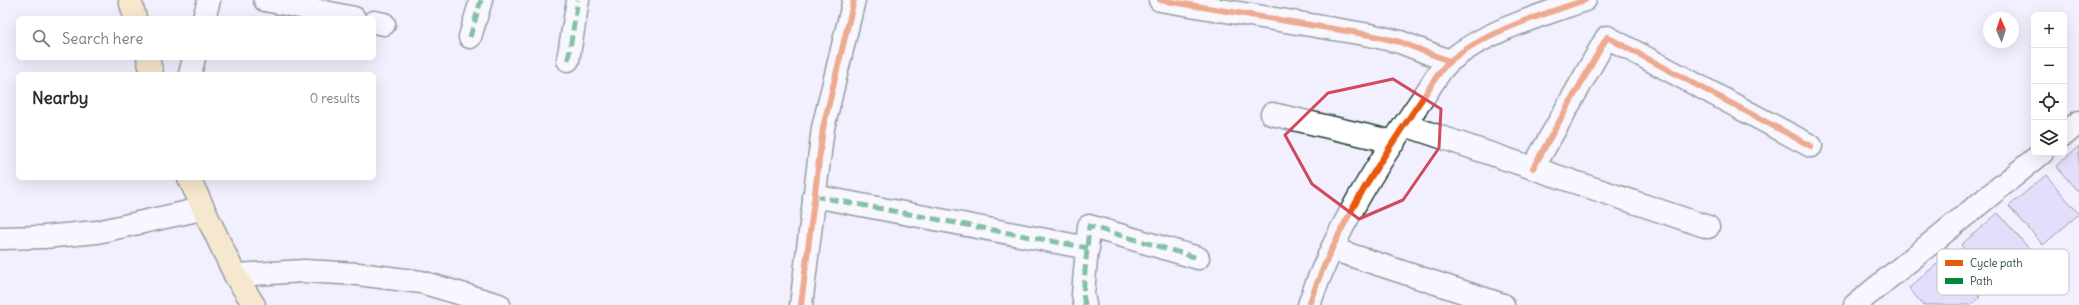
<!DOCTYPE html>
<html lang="en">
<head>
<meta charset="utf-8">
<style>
	body { margin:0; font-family:Delius,sans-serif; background:#f7f7f7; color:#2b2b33 }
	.controls { position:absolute; right:12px; top:12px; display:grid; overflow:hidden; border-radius:6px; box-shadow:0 4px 16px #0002 }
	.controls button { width:36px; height:36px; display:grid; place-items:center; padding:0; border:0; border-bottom:1px solid #e1e1e2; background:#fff; color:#2b2b33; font:20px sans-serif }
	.compass { position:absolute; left:1983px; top:12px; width:36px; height:36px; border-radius:50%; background:#fff; box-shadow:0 4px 16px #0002; rotate:357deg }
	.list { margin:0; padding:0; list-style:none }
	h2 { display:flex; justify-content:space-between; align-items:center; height:52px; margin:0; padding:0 16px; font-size:17px }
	h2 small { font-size:13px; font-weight:400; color:#7c7c81 }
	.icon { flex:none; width:22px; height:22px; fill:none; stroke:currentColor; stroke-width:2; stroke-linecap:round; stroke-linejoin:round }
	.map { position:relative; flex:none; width:2079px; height:305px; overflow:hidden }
	.search { position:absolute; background:#fff; box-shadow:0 4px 16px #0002; left:16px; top:16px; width:360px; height:44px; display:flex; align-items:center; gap:10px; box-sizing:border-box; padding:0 14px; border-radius:6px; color:#7c7c81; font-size:15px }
	.panel { position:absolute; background:#fff; box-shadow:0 4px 16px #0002; left:16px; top:72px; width:360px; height:108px; border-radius:6px }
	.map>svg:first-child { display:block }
	.building { fill:#d2cbfd; stroke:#1f3d34 }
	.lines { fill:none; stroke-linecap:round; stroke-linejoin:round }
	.minor-casing { stroke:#1f3d34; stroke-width:25 }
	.major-casing { stroke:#1f3d34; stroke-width:25 }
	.minor { stroke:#fff; stroke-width:22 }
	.major { stroke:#fbdf96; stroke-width:22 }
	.quiet { stroke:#00873e; stroke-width:5; stroke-dasharray:10 5; stroke-linecap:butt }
	.cycleway-casing { stroke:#fff; stroke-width:8 }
	.cycleway { stroke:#e8590c; stroke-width:6 }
	.marked { fill:none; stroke:#d1495b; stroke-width:3; stroke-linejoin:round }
	.key { fill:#fff; stroke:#bcc5c2; stroke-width:1 }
	.key-label { font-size:11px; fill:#1f3d34 }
</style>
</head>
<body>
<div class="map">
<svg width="2079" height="305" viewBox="0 0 2079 305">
	<rect width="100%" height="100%" fill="#f2effe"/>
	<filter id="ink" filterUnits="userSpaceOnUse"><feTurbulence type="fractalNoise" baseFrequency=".025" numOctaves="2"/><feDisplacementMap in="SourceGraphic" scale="8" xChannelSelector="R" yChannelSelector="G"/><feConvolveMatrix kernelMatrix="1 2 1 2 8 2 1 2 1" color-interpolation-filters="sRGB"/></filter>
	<g filter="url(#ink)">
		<g class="building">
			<path d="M2079 146V193L2056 166Z"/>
			<path d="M2046 175 2079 214 2043 245 2009 206Z"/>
			<path d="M1998 213 2032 252 1994 284 1961 245Z"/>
			<path d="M1945 257 1980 297 1970 305H1923L1909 288Z"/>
		</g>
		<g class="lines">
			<g class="minor-casing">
				<g id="minor">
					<path d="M265 0 354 18"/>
					<path d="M1160 0 1370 35 1400 42 1449 61"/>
					<path d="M204 18 209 0"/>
					<path d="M374 22 384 24"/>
					<path d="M470 37 481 0"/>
					<path d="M568 60 578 0"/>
					<path d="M190 74 194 58"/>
					<path d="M1272 114 1394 142"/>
					<path d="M1405 125 1708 227"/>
					<path d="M2064 135 2079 122"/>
					<path d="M1533 168 1607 37 1811 146"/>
					<path d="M814 196 1088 248"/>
					<path d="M0 238 44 237 97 232 202 209"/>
					<path d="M1332 249 1503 305"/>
					<path d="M235 275 304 271 358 274 421 282 499 305"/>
					<path d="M801 305 823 128 854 0"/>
					<path d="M1085 305 1083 294 1089 226 1198 258"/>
					<path d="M1309 305C1334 231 1378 163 1422 99 1431 87 1439 69 1451 60 1486 31 1542 15 1585 0"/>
					<path d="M1855 305 2042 153"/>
				</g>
			</g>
			<g class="major-casing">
				<g id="major">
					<path d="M130 0 135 18"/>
					<path d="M148 58 152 74"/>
					<path d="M189 178 235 275 254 305"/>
				</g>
			</g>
			<use href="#minor" class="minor"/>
			<use href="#major" class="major"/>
			<g class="quiet">
				<path d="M470 37 481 0"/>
				<path d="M568 60 578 0"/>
				<path d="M814 196 1088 248"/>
				<path d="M1085 305 1083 294 1089 226 1198 258"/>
			</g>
			<g class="cycleway-casing">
				<g id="cycleway">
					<path d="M1160 0 1370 35 1400 42 1449 61"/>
					<path d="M1533 168 1607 37 1811 146"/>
					<path d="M801 305 823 128 854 0"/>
					<path d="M1309 305C1334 231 1378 163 1422 99 1431 87 1439 69 1451 60 1486 31 1542 15 1585 0"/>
				</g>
			</g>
			<use href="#cycleway" class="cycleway"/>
		</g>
	</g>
	<path d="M0 0H2079V305H0ZM1393 79 1441 109 1439 148 1403 200 1359 219 1312 184 1285 135 1328 93Z" fill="#f2effe" fill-opacity=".55" fill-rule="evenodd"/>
	<path class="marked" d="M1393 79 1441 109 1439 148 1403 200 1359 219 1312 184 1285 135 1328 93Z"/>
	<rect x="1937" y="249" width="132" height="46" rx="6" class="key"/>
	<rect x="1945" y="260" width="18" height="6" fill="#e8590c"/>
	<rect x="1945" y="278" width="18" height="6" fill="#00873e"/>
	<g class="key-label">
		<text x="1970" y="267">Cycle path</text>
		<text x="1970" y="285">Path</text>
	</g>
</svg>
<div class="controls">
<button>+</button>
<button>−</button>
<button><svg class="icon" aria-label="locate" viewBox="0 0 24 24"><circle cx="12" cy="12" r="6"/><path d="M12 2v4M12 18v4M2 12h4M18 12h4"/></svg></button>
<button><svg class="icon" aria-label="layers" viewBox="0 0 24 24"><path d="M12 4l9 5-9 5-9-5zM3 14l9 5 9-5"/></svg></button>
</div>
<svg class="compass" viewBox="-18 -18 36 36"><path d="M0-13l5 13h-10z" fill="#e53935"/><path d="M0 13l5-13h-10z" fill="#7c7c81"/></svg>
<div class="search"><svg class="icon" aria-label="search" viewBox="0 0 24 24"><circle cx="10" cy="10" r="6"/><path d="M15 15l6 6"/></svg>Search here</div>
<section class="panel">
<h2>Nearby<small>0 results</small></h2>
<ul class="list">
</ul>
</section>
</div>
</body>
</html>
